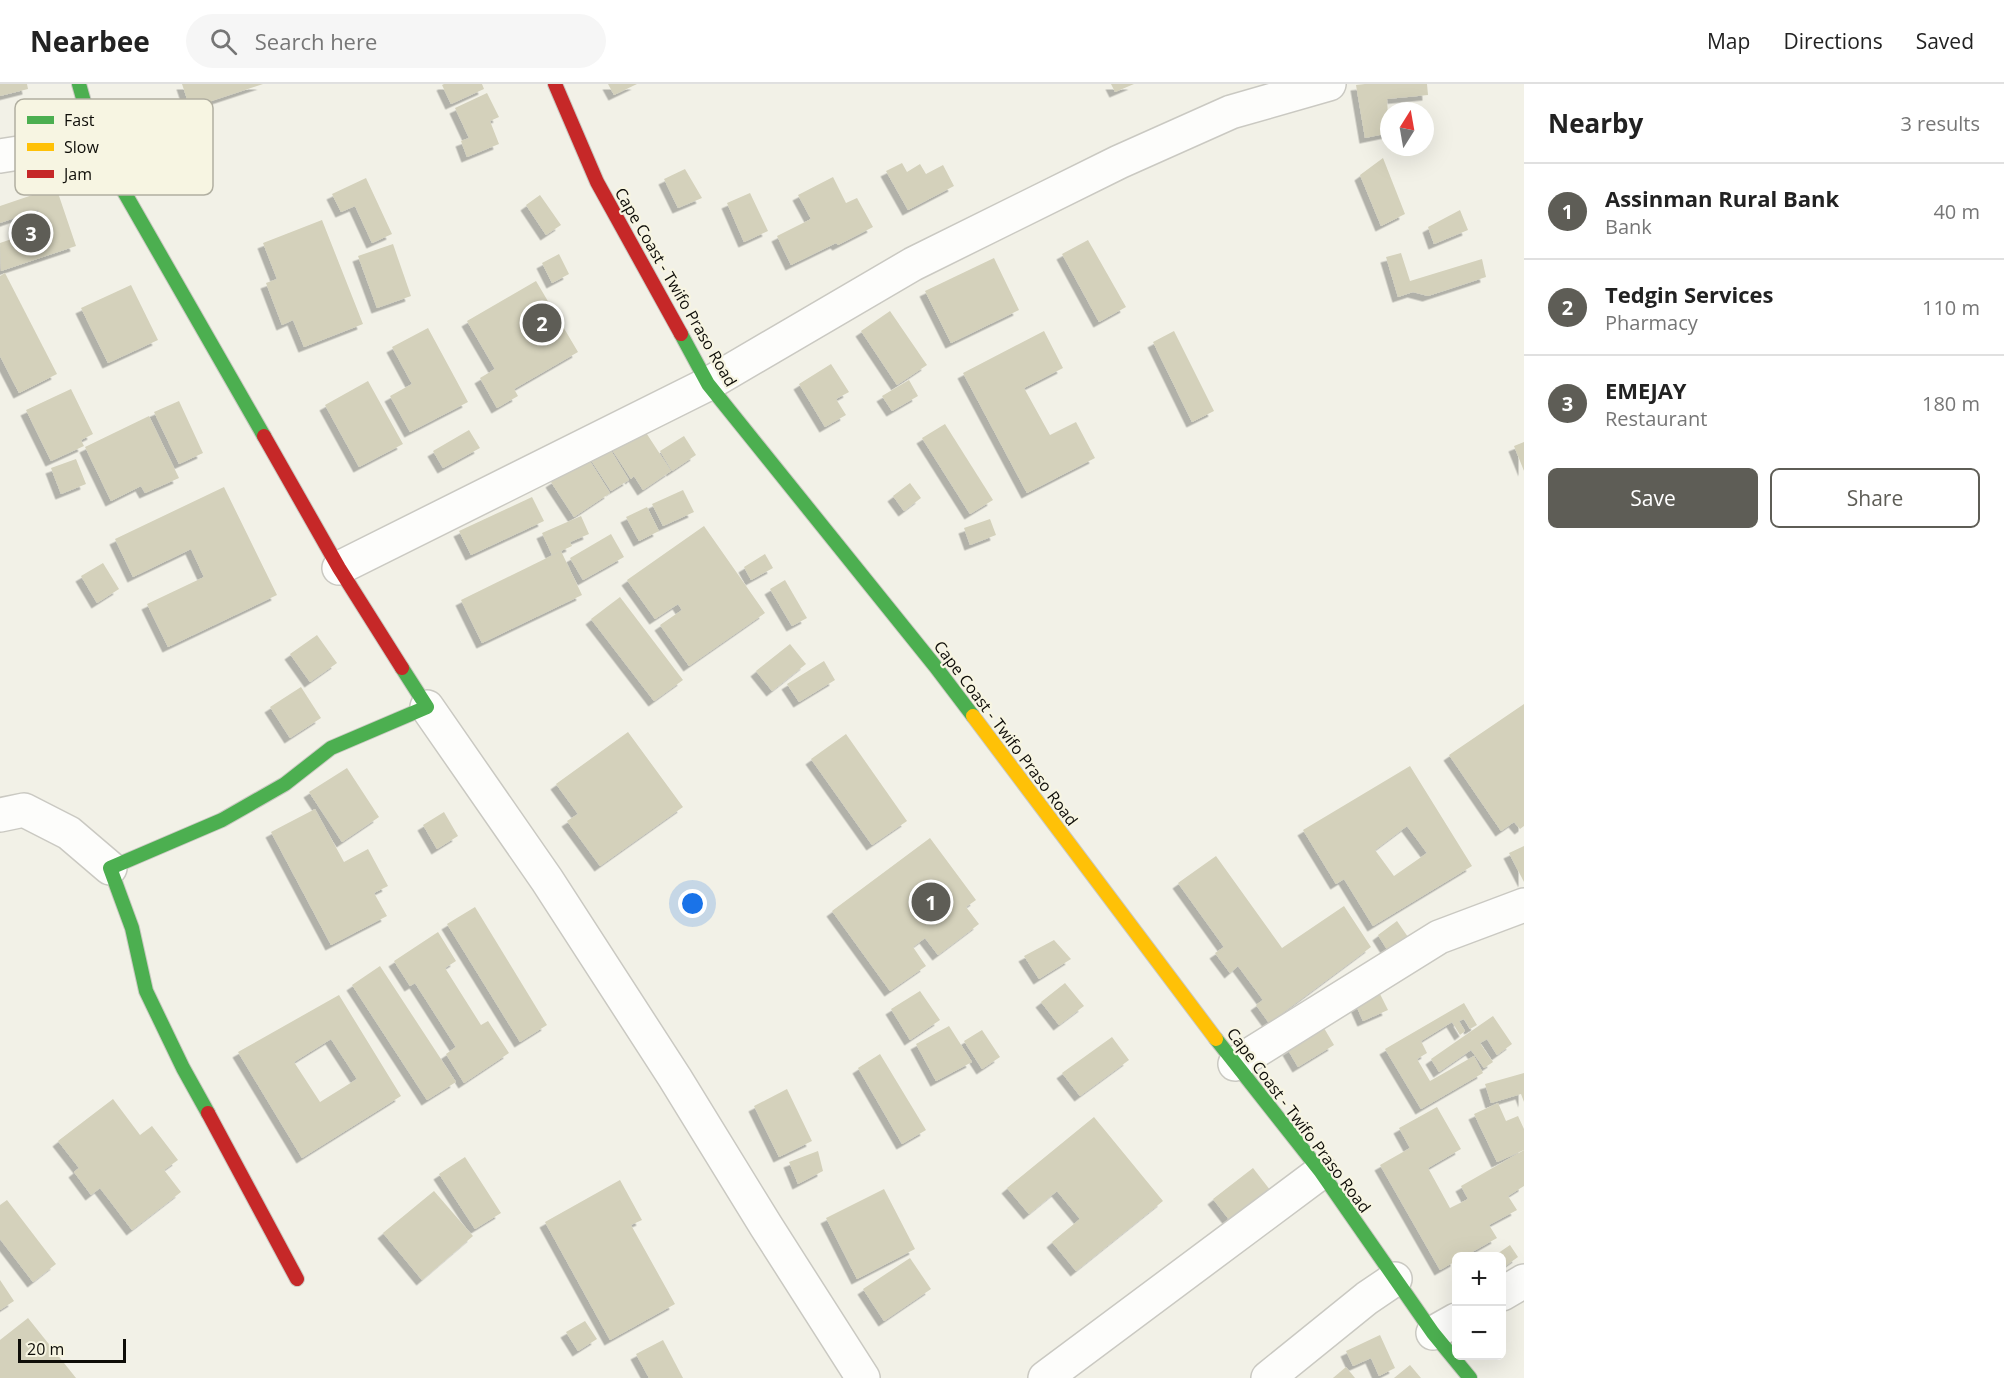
<!DOCTYPE html>
<html lang="en">
<head>
<meta charset="utf-8">
<style>
	body { margin:0; font-family:"Open Sans",sans-serif; background:#f6f6f6; color:#222 }
	.controls { position:absolute; right:18px; bottom:18px; display:grid; overflow:hidden; border-radius:9px; box-shadow:0 6px 24px #0002 }
	.controls button { width:54px; height:54px; display:grid; place-items:center; padding:0; border:0; border-bottom:2px solid #e0e0e0; background:#fff; color:#222; font:30px sans-serif }
	.compass { position:absolute; left:1380px; top:18px; width:54px; height:54px; border-radius:50%; background:#fff; box-shadow:0 6px 24px #0002; rotate:11deg }
	.scale { position:absolute; left:18px; bottom:15px; width:108px; box-sizing:border-box; padding-left:6px; border:3px solid #0e0d08; border-top:0; font-size:16px; line-height:21px; white-space:nowrap; color:#0e0d08; -webkit-text-stroke:4px #f7f5e2; paint-order:stroke }
	.you { position:absolute; left:693px; top:820px; width:21px; height:21px; margin:-15px; border:4px solid #fff; border-radius:50%; background:#1a73e8; box-shadow:0 0 0 9px #1a73e833 }
	.badge { display:grid; place-items:center; width:39px; height:39px; border-radius:50%; background:#5e5d56; color:#fff; font-size:20px; font-weight:700 }
	.pin { position:absolute; translate:-50% -50%; border:3px solid #fff; box-shadow:0 2px 6px #0006 }
	.list { margin:0; padding:0; list-style:none }
	h2 { display:flex; justify-content:space-between; align-items:center; height:78px; margin:0; padding:0 24px; font-size:26px }
	h2 small { font-size:20px; font-weight:400; color:#767676 }
	.list li { display:grid; grid-template-columns:39px 1fr auto; gap:18px; align-items:center; box-sizing:border-box; height:96px; padding:0 24px; border-top:2px solid #e0e0e0 }
	.list b { display:block; font-size:22px; white-space:nowrap }
	.list p { margin:0; font-size:20px; white-space:nowrap; color:#767676 }
	.list em { font-size:20px; font-style:normal; color:#767676 }
	.actions { display:flex; gap:12px; padding:18px 24px }
	.actions a { flex:1; padding:14px 0; border:2px solid #5e5d56; border-radius:9px; text-align:center; font-size:21px; color:#5e5d56 }
	.actions .main { background:#5e5d56; color:#fff }
	.icon { flex:none; width:33px; height:33px; fill:none; stroke:currentColor; stroke-width:2; stroke-linecap:round; stroke-linejoin:round }
	.map { position:relative; flex:none; width:1524px; height:1294px; overflow:hidden }
	header { display:flex; align-items:center; gap:36px; box-sizing:border-box; height:84px; padding:0 30px; background:#fff; border-bottom:2px solid #e0e0e0 }
	header strong { font-size:28px }
	nav { display:flex; gap:33px; margin-inline-start:auto; font-size:21px }
	.search { width:420px; height:54px; background:#f6f6f6; display:flex; align-items:center; gap:15px; box-sizing:border-box; padding:0 21px; border-radius:33px; color:#767676; font-size:22px }
	main { display:flex }
	aside { flex:1; background:#fff }
	.map>svg:first-child { display:block }
	.building { fill:#d4d1bb; fill-rule:evenodd; filter:url(#shadow) }
	.lines { fill:none; stroke-linecap:round; stroke-linejoin:round }
	.street-casing { stroke:#cac9c2; stroke-width:36 }
	.fast-casing { stroke:#cac9c2; stroke-width:16 }
	.slow-casing { stroke:#cac9c2; stroke-width:16 }
	.jam-casing { stroke:#cac9c2; stroke-width:16 }
	.street { stroke:#fdfdfb; stroke-width:33 }
	.fast { stroke:#4caf50; stroke-width:14 }
	.slow { stroke:#ffc107; stroke-width:14 }
	.jam { stroke:#c62828; stroke-width:14 }
	.labels { text-anchor:middle; stroke-width:4.5; stroke-linejoin:round; paint-order:stroke }
	.street-label { font-size:16px; fill:#0e0d08; stroke:#f7f5e2 }
	.key { fill:#f7f5e2; stroke:#b1afa1; stroke-width:1.5 }
	.key-label { font-size:16px; fill:#0e0d08 }
</style>
</head>
<body>
<header>
<strong>Nearbee</strong>
<div class="search"><svg class="icon" aria-label="search" viewBox="0 0 24 24"><circle cx="10" cy="10" r="6"/><path d="M15 15l6 6"/></svg>Search here</div>
<nav><a>Map</a><a>Directions</a><a>Saved</a></nav>
</header>
<main>
<div class="map">
<svg width="1524" height="1294" viewBox="0 0 1524 1294">
	<defs>
		<filter id="shadow"><feDropShadow dx="-5.5" dy="5.5" stdDeviation="0" flood-color="#0004"/></filter>
	</defs>
	<rect width="100%" height="100%" fill="#f2f1e7"/>
	<g class="building">
		<path d="M0 0H27L28 5 0 12Z"/>
		<path d="M182 0H263L190 24Z"/>
		<path d="M444 0H482L484 5 451 20 442 1Z"/>
		<path d="M608 0H637L614 11Z"/>
		<path d="M1111 0H1134L1115 8Z"/>
		<path d="M1365 0H1427L1428 11 1387 15 1389 49 1365 54 1356 1Z"/>
		<path d="M487 9 499 33 490 37 499 60 467 73 461 57 469 54 455 24Z"/>
		<path d="M1383 74 1405 130 1381 142 1360 91Z"/>
		<path d="M902 79 907 88 920 80 926 90 943 81 954 102 908 126 886 87Z"/>
		<path d="M685 85 702 114 678 124 664 95Z"/>
		<path d="M833 93 846 119 857 114 873 143 838 161 836 159 791 181 777 152 811 135 798 111Z"/>
		<path d="M366 94 392 150 372 159 355 122 341 128 332 110Z"/>
		<path d="M56 103 76 162 1 187 0 159 44 144 38 126 0 139V122Z"/>
		<path d="M750 109 768 147 744 158 727 119Z"/>
		<path d="M540 111 561 141 546 151 526 121Z"/>
		<path d="M1460 126 1468 146 1434 160 1428 143Z"/>
		<path d="M322 136 363 240 304 263 293 236 282 241 266 199 277 195 263 159Z"/>
		<path d="M1088 156 1126 223 1099 238 1062 170Z"/>
		<path d="M393 160 411 212 377 224 358 172Z"/>
		<path d="M1401 169 1410 197 1482 175 1486 193 1428 212 1413 208 1398 213 1386 173Z"/>
		<path d="M559 170 569 190 552 199 542 179Z"/>
		<path d="M994 174 1019 226 951 259 925 207Z"/>
		<path d="M5 189 57 290 19 309 0 272V192Z"/>
		<path d="M536 197 578 268 514 305 518 312 497 324 480 294 495 285 467 237Z"/>
		<path d="M131 201 158 256 108 279 81 224Z"/>
		<path d="M890 227 927 281 897 301 861 247Z"/>
		<path d="M428 244 468 318 410 348 390 312 412 300 392 263Z"/>
		<path d="M1044 247 1063 284 1024 304 1050 351 1076 338 1095 374 1027 409 963 289Z"/>
		<path d="M1174 247 1214 327 1192 338 1153 258Z"/>
		<path d="M831 280 849 308 836 315 846 331 825 343 799 300Z"/>
		<path d="M909 296 918 312 892 327 882 312Z"/>
		<path d="M368 297 403 360 359 383 325 321Z"/>
		<path d="M71 305 93 350 81 356 84 362 51 377 26 326Z"/>
		<path d="M179 317 203 369 179 380 154 328Z"/>
		<path d="M149 332 179 394 145 409 141 402 111 417 85 363Z"/>
		<path d="M945 340 993 416 970 430 922 354Z"/>
		<path d="M643 344 671 387 643 406 634 392 631 395 611 364Z"/>
		<path d="M469 346 480 364 443 384 433 367Z"/>
		<path d="M684 352 696 371 672 387 660 367Z"/>
		<path d="M1524 358V387L1514 362Z"/>
		<path d="M610 365 629 396 611 407 589 373Z"/>
		<path d="M588 374 610 409 574 433 551 398Z"/>
		<path d="M76 375 86 400 61 410 51 384Z"/>
		<path d="M910 399 921 414 904 427 893 412Z"/>
		<path d="M224 403 277 511 168 563 147 520 204 493 191 465 133 493 115 455Z"/>
		<path d="M683 406 694 428 663 442 652 420Z"/>
		<path d="M532 413 544 437 471 471 459 447Z"/>
		<path d="M647 423 659 447 639 457 626 433Z"/>
		<path d="M581 432 589 450 570 458 572 462 552 471 542 449Z"/>
		<path d="M990 435 996 451 970 461 964 444Z"/>
		<path d="M704 442 765 529 689 582 660 541 682 526 678 520 655 535 627 496Z"/>
		<path d="M611 450 624 473 583 496 570 474Z"/>
		<path d="M561 467 582 511 482 559 461 516Z"/>
		<path d="M765 470 773 484 751 496 744 483Z"/>
		<path d="M103 479 119 505 97 519 81 492Z"/>
		<path d="M785 496 807 534 792 542 770 505Z"/>
		<path d="M620 513 683 596 654 617 591 535Z"/>
		<path d="M317 551 337 579 310 598 290 570Z"/>
		<path d="M790 560 806 580 772 607 756 587Z"/>
		<path d="M824 577 835 596 799 618 787 600Z"/>
		<path d="M301 603 321 634 290 654 270 623Z"/>
		<path d="M1524 620V742L1520 745 1514 738 1501 747 1449 671Z"/>
		<path d="M628 648 683 723 600 782 567 737 578 730 556 700Z"/>
		<path d="M846 650 907 737 872 761 811 675Z"/>
		<path d="M1410 682 1472 782 1373 842 1344 795 1336 800 1303 746ZM1407 742 1427 769 1394 792 1375 766Z"/>
		<path d="M347 684 379 733 342 758 309 708Z"/>
		<path d="M315 725 344 778 368 765 388 802 374 809 387 832 331 861 271 748Z"/>
		<path d="M444 728 458 752 437 765 423 741Z"/>
		<path d="M930 754 976 816 966 823 979 840 938 871 925 854 913 863 926 882 890 907 832 827Z"/>
		<path d="M1524 762V798L1509 769Z"/>
		<path d="M1216 772 1282 864 1344 822 1371 863 1269 939 1256 921 1263 916 1238 882 1230 889 1215 869 1224 863 1178 799Z"/>
		<path d="M475 823 547 941 520 958 447 840Z"/>
		<path d="M1397 837 1408 853 1388 867 1378 851Z"/>
		<path d="M438 848 456 877 445 884 481 941 488 937 509 969 464 999 446 970 456 963 415 899 410 902 394 877Z"/>
		<path d="M1054 856 1071 875 1039 895 1024 872Z"/>
		<path d="M380 882 456 998 427 1016 352 901Z"/>
		<path d="M1065 899 1084 922 1059 941 1041 918Z"/>
		<path d="M1378 906 1388 926 1363 937 1354 917Z"/>
		<path d="M920 907 940 936 910 956 891 925Z"/>
		<path d="M339 911 401 1012 302 1074 238 968ZM331 955 357 995 320 1018 294 978Z"/>
		<path d="M1464 919 1477 941 1470 945 1464 935 1459 937 1465 947 1460 951 1452 938 1421 957 1427 969 1417 975 1430 997 1474 972 1483 989 1421 1025 1385 965Z"/>
		<path d="M1493 932 1512 960 1497 971 1487 955 1480 959 1493 978 1484 984 1471 966 1439 988 1431 975Z"/>
		<path d="M949 942 972 978 936 997 916 960Z"/>
		<path d="M1324 944 1334 961 1298 983 1288 966Z"/>
		<path d="M982 946 1000 973 982 985 964 957Z"/>
		<path d="M1112 953 1129 976 1080 1012 1062 989Z"/>
		<path d="M880 970 926 1046 902 1060 858 984Z"/>
		<path d="M1524 989V1018L1521 1010 1491 1019 1485 1000Z"/>
		<path d="M787 1005 812 1057 779 1073 754 1022Z"/>
		<path d="M113 1015 140 1051 152 1042 178 1076 164 1086 181 1108 132 1146 100 1104 91 1111 74 1088 79 1084 58 1057Z"/>
		<path d="M1498 1019 1506 1037 1518 1032 1524 1045V1066L1497 1078 1474 1030Z"/>
		<path d="M1437 1023 1461 1065 1428 1084 1450 1124 1468 1115 1461 1102 1524 1066V1102L1508 1112 1517 1126 1489 1141 1497 1154 1465 1172H1456V1177L1440 1186 1380 1081 1410 1064 1399 1044Z"/>
		<path d="M1094 1033 1163 1117 1076 1187 1052 1158 1080 1135 1057 1107 1029 1130 1007 1104Z"/>
		<path d="M818 1067 823 1087 798 1100 789 1078Z"/>
		<path d="M465 1073 501 1129 475 1145 439 1090Z"/>
		<path d="M1253 1084 1274 1111 1234 1142 1213 1115Z"/>
		<path d="M620 1096 642 1136 631 1141 675 1220 610 1256 545 1138Z"/>
		<path d="M884 1105 915 1165 857 1195 826 1134Z"/>
		<path d="M434 1107 473 1152 422 1196 383 1149Z"/>
		<path d="M7 1116 56 1180 33 1198 0 1155V1121Z"/>
		<path d="M1510 1161 1518 1173 1504 1183 1502 1180V1172H1494Z"/>
		<path d="M910 1174 931 1205 884 1237 863 1205Z"/>
		<path d="M0 1196 14 1217 0 1226Z"/>
		<path d="M28 1234 76 1294H0V1256Z"/>
		<path d="M585 1237 597 1255 578 1267 566 1248Z"/>
		<path d="M1380 1251 1395 1284 1379 1292 1371 1274 1353 1282 1346 1267Z"/>
		<path d="M663 1256 683 1294H649L636 1270Z"/>
		<path d="M1410 1281 1421 1294H1394Z"/>
		<path d="M1346 1283 1355 1294H1333Z"/>
	</g>
	<g class="lines">
		<g class="street-casing">
			<g id="street">
				<path d="M0 72 95 57"/>
				<path d="M339 484 708 300 913 180 1119 78 1231 28 1329 0"/>
				<path d="M427 623 547 796 675 994 766 1142 863 1294"/>
				<path d="M0 731 24 726 69 749 110 784"/>
				<path d="M1235 980 1439 853 1524 821"/>
				<path d="M1502 1210 1524 1197"/>
				<path d="M1433 1249 1456 1236"/>
				<path d="M1045 1294 1321 1088"/>
				<path d="M1268 1294 1367 1214 1395 1195"/>
			</g>
		</g>
		<g class="fast-casing">
			<g id="fast">
				<path d="M79 0 95 57 264 352"/>
				<path d="M681 250 708 300 935 582 973 632"/>
				<path d="M1216 955 1321 1088 1433 1249 1470 1294"/>
				<path d="M208 1029 183 984 146 907 132 844 110 784 222 736 285 700 331 664 427 623 402 584"/>
			</g>
		</g>
		<g class="slow-casing">
			<path id="slow" d="M973 632 1216 955"/>
		</g>
		<g class="jam-casing">
			<g id="jam">
				<path d="M555 0 597 98 681 250"/>
				<path d="M264 352 339 484 402 584"/>
				<path d="M208 1029 297 1195"/>
			</g>
		</g>
		<use href="#street" class="street"/>
		<use href="#fast" class="fast"/>
		<use href="#slow" class="slow"/>
		<use href="#jam" class="jam"/>
	</g>
	<g class="labels">
		<g class="street-label">
			<text transform="translate(676 203) rotate(60)" y="6">Cape Coast - Twifo Praso Road</text>
			<text transform="translate(1006 649) rotate(53)" y="6">Cape Coast - Twifo Praso Road</text>
			<text transform="translate(1299 1036) rotate(53)" y="6">Cape Coast - Twifo Praso Road</text>
		</g>
	</g>
	<rect x="15" y="15" width="198" height="96" rx="9" class="key"/>
	<rect x="27" y="32" width="27" height="8" fill="#4caf50"/>
	<rect x="27" y="59" width="27" height="8" fill="#ffc107"/>
	<rect x="27" y="86" width="27" height="8" fill="#c62828"/>
	<g class="key-label">
		<text x="64" y="42">Fast</text>
		<text x="64" y="69">Slow</text>
		<text x="64" y="96">Jam</text>
	</g>
</svg>
<div class="controls">
<button>+</button>
<button>−</button>
</div>
<svg class="compass" viewBox="-18 -18 36 36"><path d="M0-13l5 13h-10z" fill="#e53935"/><path d="M0 13l5-13h-10z" fill="#767676"/></svg>
<div class="scale">20 m</div>
<div class="you"></div>
<div class="pin badge" style="left:931px;top:818px">1</div>
<div class="pin badge" style="left:542px;top:239px">2</div>
<div class="pin badge" style="left:31px;top:149px">3</div>
</div>
<aside>
<h2>Nearby<small>3 results</small></h2>
<ul class="list">
<li><span class="badge">1</span><div><b>Assinman Rural Bank</b><p>Bank</p></div><em>40 m</em></li>
<li><span class="badge">2</span><div><b>Tedgin Services</b><p>Pharmacy</p></div><em>110 m</em></li>
<li><span class="badge">3</span><div><b>EMEJAY</b><p>Restaurant</p></div><em>180 m</em></li>
</ul>
<div class="actions"><a class="main">Save</a><a>Share</a></div>
</aside>
</main>
</body>
</html>
